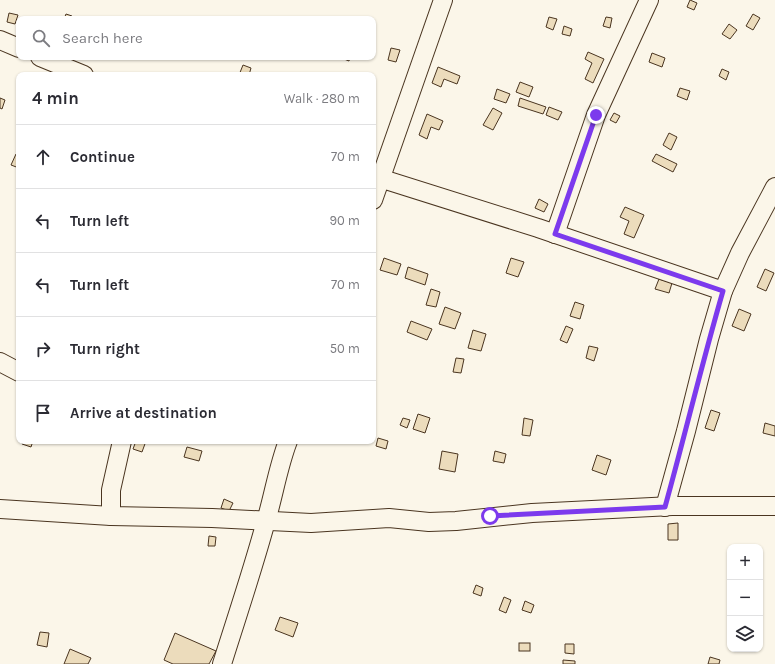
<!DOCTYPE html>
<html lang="en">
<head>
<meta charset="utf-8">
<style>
	body { margin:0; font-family:Karla,sans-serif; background:#f2f2f3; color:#2b2b33 }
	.controls { position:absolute; right:12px; bottom:12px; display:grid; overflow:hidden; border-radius:8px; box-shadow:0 1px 3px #0004 }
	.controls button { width:36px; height:36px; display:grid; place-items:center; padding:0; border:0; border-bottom:1px solid #e1e1e2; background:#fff; color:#2b2b33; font:20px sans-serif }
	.stop { position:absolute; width:12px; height:12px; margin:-9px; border:3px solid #7c3aed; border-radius:50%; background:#fff }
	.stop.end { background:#7c3aed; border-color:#fff; box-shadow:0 1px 4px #0008 }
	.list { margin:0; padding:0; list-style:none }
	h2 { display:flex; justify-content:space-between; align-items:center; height:52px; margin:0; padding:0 16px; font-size:17px }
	h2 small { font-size:13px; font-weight:400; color:#7c7c81 }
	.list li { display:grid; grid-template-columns:26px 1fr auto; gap:12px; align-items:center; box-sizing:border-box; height:64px; padding:0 16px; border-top:1px solid #e1e1e2 }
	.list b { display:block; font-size:15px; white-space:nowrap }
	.list em { font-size:13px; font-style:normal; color:#7c7c81 }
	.icon { flex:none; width:22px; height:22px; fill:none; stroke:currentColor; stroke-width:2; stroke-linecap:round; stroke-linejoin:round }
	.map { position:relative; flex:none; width:775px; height:664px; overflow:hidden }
	.search { position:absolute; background:#fff; box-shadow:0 1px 3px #0004; left:16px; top:16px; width:360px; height:44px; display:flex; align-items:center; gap:10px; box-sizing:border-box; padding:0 14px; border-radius:8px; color:#7c7c81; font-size:15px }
	.panel { position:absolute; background:#fff; box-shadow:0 1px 3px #0004; left:16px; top:72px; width:360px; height:372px; border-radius:8px }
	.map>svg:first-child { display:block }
	.building { fill:#ecdcbc; stroke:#4a3520 }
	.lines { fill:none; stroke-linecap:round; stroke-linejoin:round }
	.minor-casing { stroke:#4a3520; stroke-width:20 }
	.minor { stroke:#fbf6e9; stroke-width:18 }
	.route { stroke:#7c3aed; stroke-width:5 }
</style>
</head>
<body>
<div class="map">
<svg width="775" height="664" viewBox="0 0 775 664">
	<rect width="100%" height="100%" fill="#fbf6e9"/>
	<g class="building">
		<path d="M690 0 697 3 694 10 687 7Z"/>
		<path d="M9 13 18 15 15 24 7 22Z"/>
		<path d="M66 14 72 16 71 19H64Z"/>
		<path d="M753 14 760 18 753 30 746 26Z"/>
		<path d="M549 17 557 19 553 30 546 27Z"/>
		<path d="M606 17 612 18 610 28 603 26Z"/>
		<path d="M729 24 737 30 730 39 722 34Z"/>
		<path d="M564 26 572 29 570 36 562 34Z"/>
		<path d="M391 48 400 50 396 62 388 60Z"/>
		<path d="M588 52 604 59 593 83 585 79 592 63 585 59Z"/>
		<path d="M652 53 665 58 662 67 649 62Z"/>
		<path d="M339 57H350L349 61Z"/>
		<path d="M243 65 251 68 249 75H239Z"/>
		<path d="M438 67 460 76 457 84 444 79 441 87 432 83Z"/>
		<path d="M722 69 729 72 726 80 719 76Z"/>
		<path d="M520 82 533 87 529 97 516 92Z"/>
		<path d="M680 88 690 91 687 100 677 96Z"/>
		<path d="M497 89 510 94 506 103 494 99Z"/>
		<path d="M0 98 5 100 2 109 0 108Z"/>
		<path d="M520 98 546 107 543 114 518 106Z"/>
		<path d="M549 107 562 112 558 120 546 115Z"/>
		<path d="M493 108 502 113 493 130 483 125Z"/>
		<path d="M614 113 620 116 616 123 610 120Z"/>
		<path d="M427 114 443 121 439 130 431 127 427 139 419 135Z"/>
		<path d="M669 133 677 137 671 150 663 145Z"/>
		<path d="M16 154 19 155V168L11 165Z"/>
		<path d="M656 154 677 164 673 172 652 161Z"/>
		<path d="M539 199 548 204 544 212 535 208Z"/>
		<path d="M625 207 644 215 634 238 624 234 629 221 620 217Z"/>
		<path d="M384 258 401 264 397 275 380 270Z"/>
		<path d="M511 258 524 262 518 277 506 273Z"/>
		<path d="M408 267 428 274 425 285 405 278Z"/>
		<path d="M765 269 774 273 766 291 757 287Z"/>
		<path d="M659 279 672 283 669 293 655 289Z"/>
		<path d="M431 289 440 292 436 307 426 305Z"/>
		<path d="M575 302 584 305 580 319 570 316Z"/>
		<path d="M445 307 461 313 455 329 439 324Z"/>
		<path d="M739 309 751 314 744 331 732 326Z"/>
		<path d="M411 321 432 329 427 340 407 332Z"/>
		<path d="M566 326 573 329 567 343 560 340Z"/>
		<path d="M473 330 486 334 481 351 468 348Z"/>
		<path d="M589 346 598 348 594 361 586 358Z"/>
		<path d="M456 358 464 359 461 373 453 372Z"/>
		<path d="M711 410 720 413 714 431 705 428Z"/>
		<path d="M418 414 430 418 425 433 413 429Z"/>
		<path d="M403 418 410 420 407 428 400 425Z"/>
		<path d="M524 418 533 420 530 436 522 435Z"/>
		<path d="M765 423 775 426V436L763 433Z"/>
		<path d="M378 438 388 441 386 449 376 446Z"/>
		<path d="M23 441H33L31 447 22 444Z"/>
		<path d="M136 441H146L142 452 133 449Z"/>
		<path d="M187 447 202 451 199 461 184 457Z"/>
		<path d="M442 451 458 454 455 472 439 469Z"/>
		<path d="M495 451 506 454 504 463 493 461Z"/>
		<path d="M597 455 611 460 606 475 592 470Z"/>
		<path d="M224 499 233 503 229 511 221 508Z"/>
		<path d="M678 523V540H668V524Z"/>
		<path d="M209 536 216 537 215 546H208Z"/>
		<path d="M476 585 483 588 481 596 473 593Z"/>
		<path d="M504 597 511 600 506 613 499 610Z"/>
		<path d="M525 601 534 605 531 613 522 610Z"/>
		<path d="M280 617 298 623 293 637 275 630Z"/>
		<path d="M40 632 49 633 47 647 37 645Z"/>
		<path d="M175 633 216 651 209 664H173L164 660Z"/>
		<rect x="519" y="643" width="11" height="8"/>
		<path d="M565 644H574V654L565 653Z"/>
		<path d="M70 649 91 658 88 664H64Z"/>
		<path d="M710 657 720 660 719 664H708Z"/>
		<path d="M563 660 575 661V664H563Z"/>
	</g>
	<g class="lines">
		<g class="minor-casing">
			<g id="minor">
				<path d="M0 40 19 48"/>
				<path d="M40 57 84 75"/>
				<path d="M373 176 538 228 723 291"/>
				<path d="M373 200 443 0"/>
				<path d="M555 234 596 115 649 0"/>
				<path d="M0 362 19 372"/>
				<path d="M665 507 686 431 709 339 723 291 740 253 775 187"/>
				<path d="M0 509 111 516 212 518 311 523 389 518 429 522 456 521 532 513 672 506H775"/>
				<path d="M111 516V490L122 441"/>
				<path d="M222 664C237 616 253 569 266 521 274 494 278 467 288 441"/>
			</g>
		</g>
		<use href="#minor" class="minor"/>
	</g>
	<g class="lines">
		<path class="route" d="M490 516 665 507C685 435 702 363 723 291L555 234 596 115"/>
	</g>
</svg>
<div class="controls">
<button>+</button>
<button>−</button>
<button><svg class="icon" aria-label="layers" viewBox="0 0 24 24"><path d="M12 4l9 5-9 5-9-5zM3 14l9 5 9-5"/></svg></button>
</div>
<div class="stop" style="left:490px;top:516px"></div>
<div class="stop end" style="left:596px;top:115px"></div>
<div class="search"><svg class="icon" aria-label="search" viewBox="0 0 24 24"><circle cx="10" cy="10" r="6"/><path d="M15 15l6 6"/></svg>Search here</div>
<section class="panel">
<h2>4 min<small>Walk · 280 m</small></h2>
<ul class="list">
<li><svg class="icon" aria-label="ahead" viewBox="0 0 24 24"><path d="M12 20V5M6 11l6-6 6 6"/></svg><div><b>Continue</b></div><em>70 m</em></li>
<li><svg class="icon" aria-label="left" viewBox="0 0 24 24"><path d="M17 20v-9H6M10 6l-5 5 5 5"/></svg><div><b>Turn left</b></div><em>90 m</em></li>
<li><svg class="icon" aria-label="left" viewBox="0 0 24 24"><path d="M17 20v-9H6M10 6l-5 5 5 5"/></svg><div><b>Turn left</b></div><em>70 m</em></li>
<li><svg class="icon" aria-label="right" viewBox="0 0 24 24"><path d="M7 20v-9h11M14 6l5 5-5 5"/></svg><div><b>Turn right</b></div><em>50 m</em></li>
<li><svg class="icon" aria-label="arrive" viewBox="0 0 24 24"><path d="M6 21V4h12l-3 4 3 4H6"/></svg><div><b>Arrive at destination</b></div></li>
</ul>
</section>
</div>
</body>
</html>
